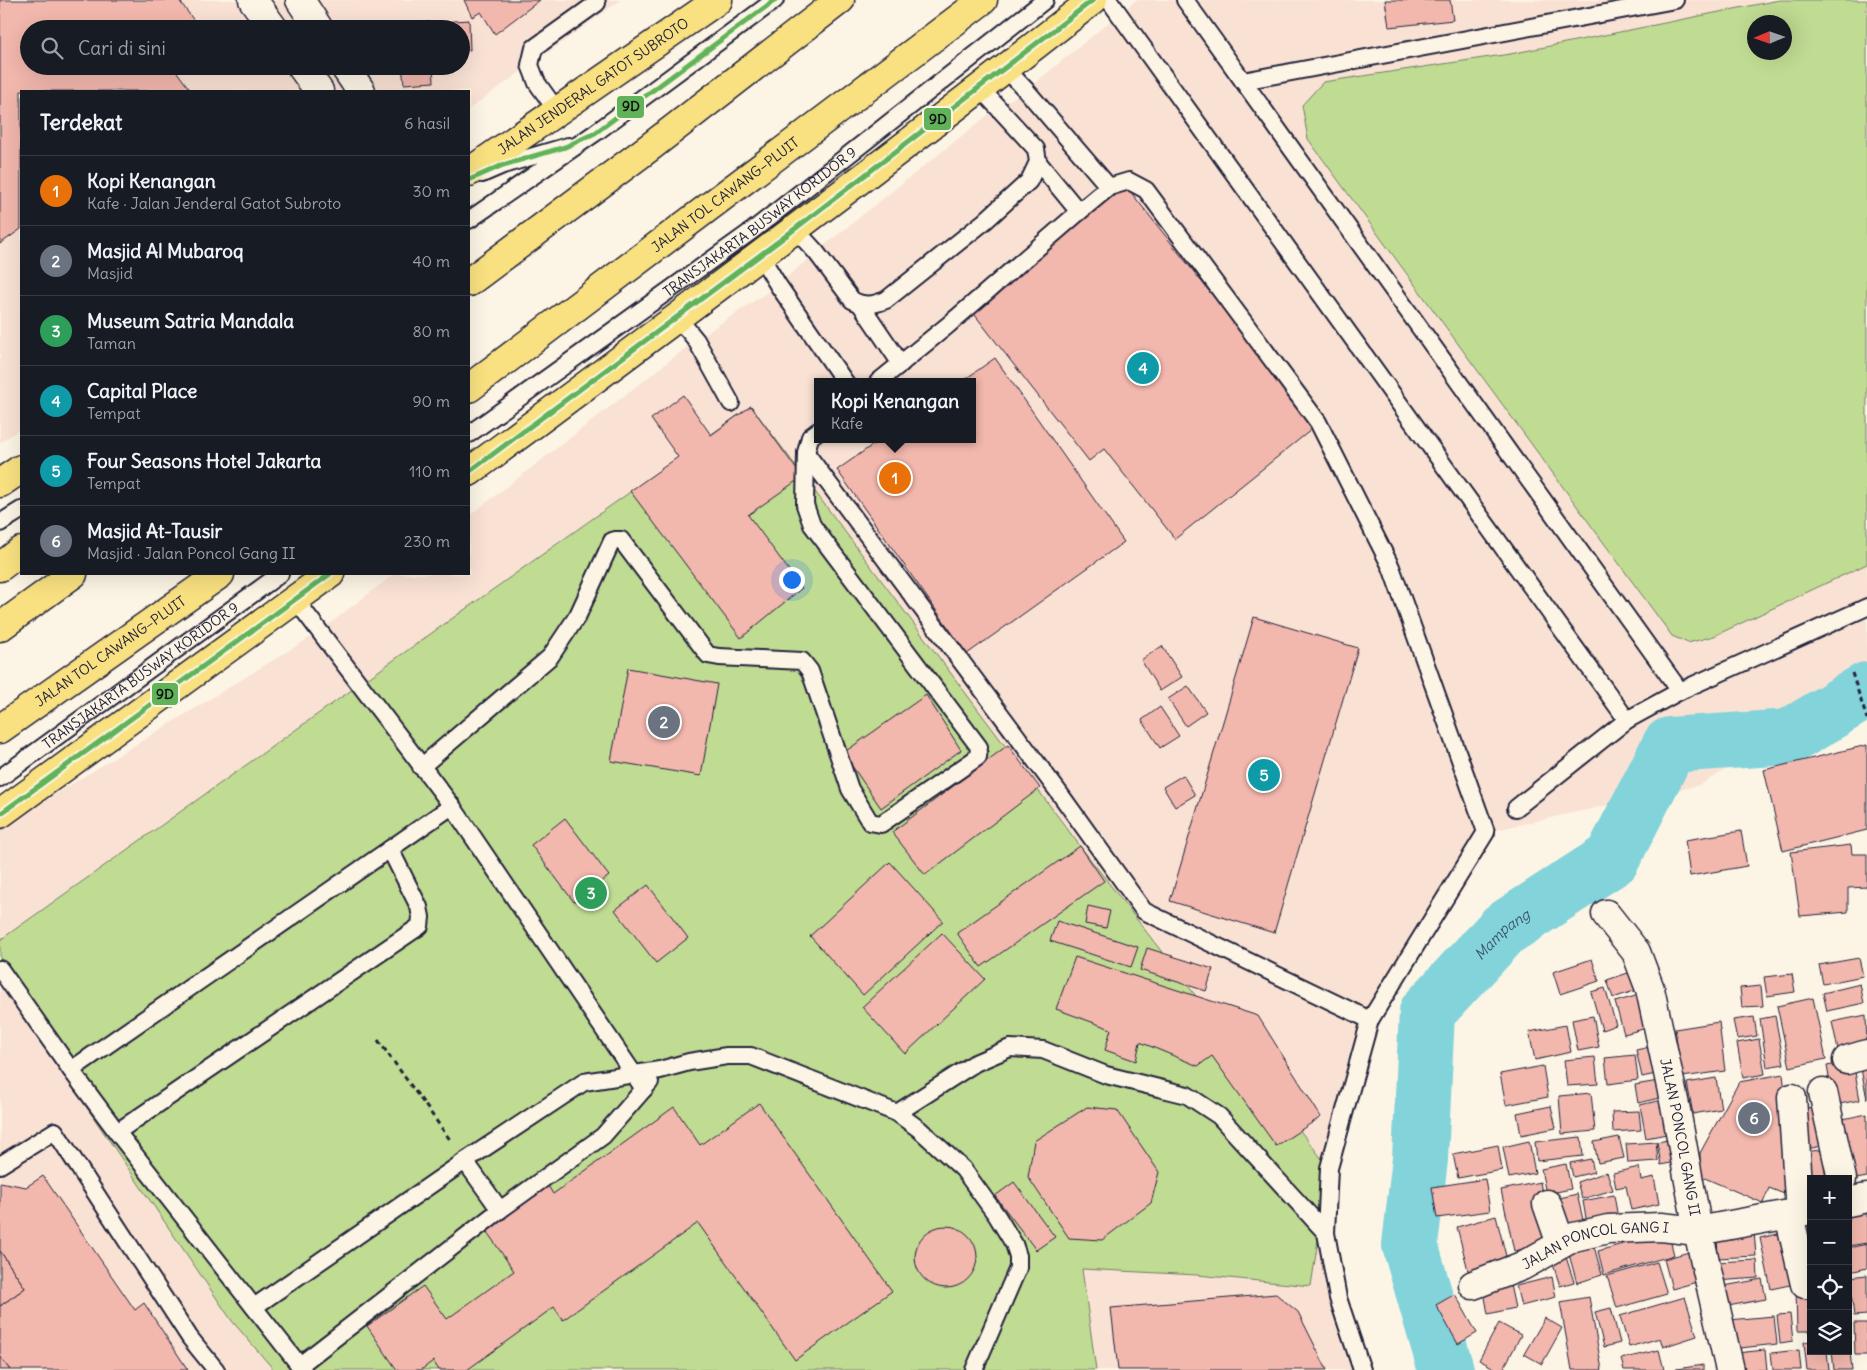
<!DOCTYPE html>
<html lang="id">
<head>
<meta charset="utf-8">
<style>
	body { margin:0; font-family:Delius,sans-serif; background:#242831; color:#f1f3f6 }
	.controls { position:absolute; right:15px; bottom:15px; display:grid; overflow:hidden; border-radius:0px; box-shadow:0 5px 20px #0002 }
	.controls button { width:45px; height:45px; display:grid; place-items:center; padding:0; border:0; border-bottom:1px solid #363941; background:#171b24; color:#f1f3f6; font:25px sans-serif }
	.compass { position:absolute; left:1747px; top:15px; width:45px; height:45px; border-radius:50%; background:#171b24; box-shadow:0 5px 20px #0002; rotate:268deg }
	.you { position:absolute; left:791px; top:579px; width:18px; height:18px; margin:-12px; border:4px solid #fff; border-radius:50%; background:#1a73e8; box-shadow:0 0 0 8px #1a73e833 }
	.badge { display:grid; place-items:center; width:32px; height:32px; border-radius:50%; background:#1f6fb2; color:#fff; font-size:16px; font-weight:700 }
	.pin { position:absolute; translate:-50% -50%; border:2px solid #fff; box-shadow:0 1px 5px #0006 }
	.popup { position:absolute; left:814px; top:378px; width:162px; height:65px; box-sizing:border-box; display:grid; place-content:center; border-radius:0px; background:#171b24; filter:drop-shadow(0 1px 4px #0005); font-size:16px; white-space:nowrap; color:#9ea1a6 }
	.popup b { font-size:19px; color:#f1f3f6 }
	.popup::after { content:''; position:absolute; left:50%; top:100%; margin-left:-10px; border:10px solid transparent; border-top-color:#171b24 }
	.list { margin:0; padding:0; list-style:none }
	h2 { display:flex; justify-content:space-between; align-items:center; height:65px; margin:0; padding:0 20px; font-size:21px }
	h2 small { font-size:16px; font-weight:400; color:#9ea1a6 }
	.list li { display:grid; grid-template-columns:32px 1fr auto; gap:15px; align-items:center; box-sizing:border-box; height:70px; padding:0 20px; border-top:1px solid #363941 }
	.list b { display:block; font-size:19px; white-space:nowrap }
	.list p { margin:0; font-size:16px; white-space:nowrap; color:#9ea1a6 }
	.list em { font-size:16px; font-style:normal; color:#9ea1a6 }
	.icon { flex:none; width:28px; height:28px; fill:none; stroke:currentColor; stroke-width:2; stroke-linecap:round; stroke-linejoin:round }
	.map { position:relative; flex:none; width:1867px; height:1370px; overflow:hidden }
	.search { position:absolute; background:#171b24; box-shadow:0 5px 20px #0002; left:20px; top:20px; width:450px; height:55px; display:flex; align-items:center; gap:12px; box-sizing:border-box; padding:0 18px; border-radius:28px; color:#9ea1a6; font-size:19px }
	.panel { position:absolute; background:#171b24; box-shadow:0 5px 20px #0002; left:20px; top:90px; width:450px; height:485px; border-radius:0px }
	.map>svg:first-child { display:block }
	.built { fill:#f9e2d4; fill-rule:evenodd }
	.green { fill:#c0db92; stroke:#717e66; fill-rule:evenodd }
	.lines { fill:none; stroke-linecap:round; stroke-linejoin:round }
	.river { stroke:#82d3da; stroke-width:56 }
	.building { fill:#f2b7ad; stroke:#22223b }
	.lane-casing { stroke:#22223b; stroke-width:20 }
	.street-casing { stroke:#22223b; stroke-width:31 }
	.highway-casing { stroke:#22223b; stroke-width:31 }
	.path { stroke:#22223b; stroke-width:3; stroke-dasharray:5 4; stroke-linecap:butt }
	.lane { stroke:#fcf5e5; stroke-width:16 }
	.street { stroke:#fcf5e5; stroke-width:28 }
	.highway { stroke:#f9e181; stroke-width:28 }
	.bus-1-casing { stroke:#fcf5e5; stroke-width:9 }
	.bus-1 { stroke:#61b359; stroke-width:5 }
	.labels { text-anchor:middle; stroke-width:4; stroke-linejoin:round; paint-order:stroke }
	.street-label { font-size:14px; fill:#22223b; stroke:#fcf5e5 }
	.water-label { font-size:15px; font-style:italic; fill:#3f576b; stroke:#fcf5e5 }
	.line-badge { stroke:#fcf5e5; stroke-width:2 }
	.pale-badge-label { font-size:14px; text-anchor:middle; font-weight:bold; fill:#111 }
</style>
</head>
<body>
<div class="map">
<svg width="1867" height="1370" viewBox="0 0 1867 1370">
	<rect width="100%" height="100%" fill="#fcf5e5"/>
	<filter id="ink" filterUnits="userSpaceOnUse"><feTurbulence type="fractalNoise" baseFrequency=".02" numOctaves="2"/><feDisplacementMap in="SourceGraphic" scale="10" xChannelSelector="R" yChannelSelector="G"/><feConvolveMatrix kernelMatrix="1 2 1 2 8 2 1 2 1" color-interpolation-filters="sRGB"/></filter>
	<g filter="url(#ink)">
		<g class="built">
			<path d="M0 0H621L469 109V91H21V428L0 443ZM29 29H461V66H29Z"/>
			<path d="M1136 0H1867V686L1700 785 1486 832 1370 1022 1329 1168 1326 1233 1362 1370H0V828L319 632 394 574H469V516L696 340 778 285 816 252 998 107 1026 90ZM1754 22H1784V52H1754ZM818 382H972V439H818Z"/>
		</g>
		<g class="green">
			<path d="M1779 0H1867V564L1714 636 1688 643 1672 636 1308 139 1302 105 1323 82 1510 54ZM1754 22H1784V52H1754Z"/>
			<path d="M751 406 1080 846 1329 1168 1311 1286 1197 1275 1082 1269 1096 1370H274L232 1321 0 980V940Z"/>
		</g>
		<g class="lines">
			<path class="river" id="s1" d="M1446 1370 1410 1245 1420 1159 1427 1012 1504 929 1612 859 1670 745 1789 737 1867 690"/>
		</g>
		<g class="building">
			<path d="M0 0H179L200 29H29V66H176L174 68 191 91H21V229L0 244Z"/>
			<path d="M464 0H540L495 34 481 12 472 17Z"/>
			<path d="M1385 0H1450L1453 20 1389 27Z"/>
			<path d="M469 20 470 50H461V29H442L441 22Z"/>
			<path d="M429 22 430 29H399V25Z"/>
			<path d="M402 66H433L434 82 404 84Z"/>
			<path d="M1126 186 1316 426 1175 539 1104 449 1089 461 971 310Z"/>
			<path d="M995 358 1124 542 967 654 837 470 881 439H972V382H961Z"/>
			<path d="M683 395 711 435 751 406 802 477 748 515 802 588 741 638 630 491 678 457 651 419Z"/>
			<path d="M1254 617 1358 648 1274 933 1170 901Z"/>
			<path d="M1162 646 1182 677 1160 691 1141 660Z"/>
			<path d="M628 668 717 684 701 776 611 761Z"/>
			<path d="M1188 686 1206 712 1186 726 1168 699Z"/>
			<path d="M926 695 961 750 881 808 843 753Z"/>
			<path d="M1160 707 1179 736 1160 748 1142 720Z"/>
			<path d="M1008 745 1040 788 925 875 892 832Z"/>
			<path d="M1867 745V830L1783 851 1764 770Z"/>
			<path d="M1183 775 1195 795 1175 807 1163 787Z"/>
			<path d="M565 818 609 876 574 902 531 845Z"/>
			<path d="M1741 831 1747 866 1690 876 1685 840Z"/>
			<path d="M1851 845 1852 854H1867V887L1848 888V912L1800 916 1791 852Z"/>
			<path d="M1080 846 1104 881 981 967 957 933Z"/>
			<path d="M890 862 943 921 863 995 810 936Z"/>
			<path d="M648 885 688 938 656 963 615 910Z"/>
			<path d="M1088 906 1110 911 1106 928 1085 924Z"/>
			<path d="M1057 921 1138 947 1131 967 1050 941Z"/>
			<path d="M942 933 985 979 905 1054 862 1007Z"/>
			<path d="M1147 948 1213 969 1206 991 1140 970Z"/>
			<path d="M1075 957 1258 1016 1321 1117 1276 1146 1212 1056 1198 1066 1140 1042 1136 1061 1105 1050 1111 1029 1056 1009Z"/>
			<path d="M1859 958 1863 976 1823 984 1819 965Z"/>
			<path d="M1592 959 1599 981 1560 994 1553 972Z"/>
			<path d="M1637 970 1643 988 1613 998 1607 980Z"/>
			<path d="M1792 974 1795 992 1767 996 1764 977Z"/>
			<path d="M1860 984 1864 1003 1827 1011 1823 993Z"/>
			<path d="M1761 986 1763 1006 1742 1007 1740 988Z"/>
			<path d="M1605 988 1616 1025 1602 1030 1591 992Z"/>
			<path d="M1646 993 1655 1026 1624 1034 1615 1002Z"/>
			<path d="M1813 998 1826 1059 1790 1067 1777 1006Z"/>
			<path d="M1866 1015 1867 1048 1839 1054 1832 1022Z"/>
			<path d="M1593 1016 1599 1047 1578 1051 1572 1020Z"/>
			<path d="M1775 1016 1784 1064 1767 1067 1760 1019Z"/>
			<path d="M1754 1017 1757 1036 1737 1039 1733 1020Z"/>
			<path d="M1719 1022 1725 1071 1682 1077 1675 1029Z"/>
			<path d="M1566 1025 1571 1052 1535 1060 1529 1032Z"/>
			<path d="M1759 1039 1765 1074 1743 1078 1737 1043Z"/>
			<path d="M1659 1045 1665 1072 1642 1077 1636 1050Z"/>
			<path d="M1635 1055 1638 1080 1608 1084 1605 1058Z"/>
			<path d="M1595 1057 1598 1084 1567 1086 1564 1060Z"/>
			<path d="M1853 1061 1860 1100 1834 1105 1827 1066Z"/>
			<path d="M1543 1066 1548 1097 1506 1105 1500 1074Z"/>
			<path d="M1867 1067V1099L1861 1069Z"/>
			<path d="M1783 1074 1797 1199 1769 1188 1763 1203 1700 1176V1153L1739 1082Z"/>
			<path d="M1716 1078 1721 1109 1693 1114 1687 1083Z"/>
			<path d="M1664 1080 1668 1096 1638 1103 1635 1085Z"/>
			<path d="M1591 1093 1595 1131 1562 1134 1559 1096Z"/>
			<path d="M1670 1098 1677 1132 1646 1138 1640 1105Z"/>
			<path d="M759 1103 892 1291 795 1360 698 1223 563 1320 554 1307 467 1370H439L433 1361 421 1370H397L367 1326 423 1286 447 1319 514 1271 485 1229 547 1184 553 1194 674 1107 700 1145Z"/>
			<path d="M1825 1105 1832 1144 1802 1150 1795 1112Z"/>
			<path d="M1551 1106 1556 1128 1521 1135 1517 1113Z"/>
			<path d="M1087 1107 1117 1110 1159 1172 1151 1203 1102 1240 1069 1238 1028 1177 1034 1141Z"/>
			<path d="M1639 1111 1641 1130 1613 1132 1612 1112Z"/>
			<path d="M1867 1114V1177L1851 1180 1838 1120Z"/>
			<path d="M1581 1137 1583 1156 1537 1161 1535 1142Z"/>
			<path d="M1619 1137 1624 1158 1598 1163 1594 1142Z"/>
			<path d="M1680 1138 1684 1160 1661 1165 1657 1142Z"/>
			<path d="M1529 1141 1535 1173 1509 1178 1503 1147Z"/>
			<path d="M1656 1142 1658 1161 1628 1163 1626 1144Z"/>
			<path d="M1498 1145 1502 1170 1458 1178 1453 1154Z"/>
			<path d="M1833 1148 1837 1179H1811L1799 1153Z"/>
			<path d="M1591 1159 1594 1172 1573 1177 1570 1163Z"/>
			<path d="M1566 1164 1571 1189 1546 1194 1541 1169Z"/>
			<path d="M1639 1167 1641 1180 1654 1177 1659 1204 1631 1210 1626 1186 1616 1188 1613 1173Z"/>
			<path d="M1607 1172 1613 1190 1582 1199 1577 1182Z"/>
			<path d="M43 1176 135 1310 144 1303 188 1370H10L0 1357V1306L25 1288 0 1251V1182L26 1187Z"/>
			<path d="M1485 1179 1490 1211 1437 1218 1432 1187Z"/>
			<path d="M1014 1182 1055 1237 1036 1250 995 1196Z"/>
			<path d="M1540 1182 1552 1243 1514 1251 1501 1190Z"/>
			<path d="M1577 1194 1584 1224 1559 1230 1551 1200Z"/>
			<path d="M1614 1195 1618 1218 1587 1224 1583 1201Z"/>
			<path d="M1848 1205 1867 1210V1243L1848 1246Z"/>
			<path d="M1496 1216 1509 1268 1470 1278 1457 1227Z"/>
			<path d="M1811 1216V1250L1797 1217Z"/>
			<circle cx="946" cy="1257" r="31"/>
			<path d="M1668 1231 1674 1255 1604 1275 1598 1251Z"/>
			<path d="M1754 1231 1756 1256 1718 1258 1717 1234Z"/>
			<path d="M1787 1232 1799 1283 1771 1289 1760 1238Z"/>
			<path d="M1593 1243 1602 1275 1577 1283 1568 1251Z"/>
			<path d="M1867 1244V1268L1850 1272 1848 1248Z"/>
			<path d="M1696 1250 1704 1280 1672 1289 1664 1259Z"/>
			<path d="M0 1251 25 1288 0 1306Z"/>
			<path d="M1565 1254 1574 1282 1560 1286 1551 1258Z"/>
			<path d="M1757 1260 1758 1278 1716 1281 1715 1262Z"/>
			<path d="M1657 1262 1667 1294 1617 1308 1607 1276Z"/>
			<path d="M1867 1275V1315L1854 1316 1849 1277Z"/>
			<path d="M1552 1277 1556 1297 1521 1306 1516 1286Z"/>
			<path d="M1762 1279 1766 1299 1728 1306 1724 1286Z"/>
			<path d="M1509 1280 1515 1308 1488 1314 1483 1286Z"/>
			<path d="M1796 1289H1811V1331H1797Z"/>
			<path d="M1276 1294 1298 1312 1327 1370H1118L1111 1308Z"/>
			<path d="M1455 1294 1477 1333 1458 1344 1436 1305Z"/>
			<path d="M1589 1297 1602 1370H1572L1560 1302Z"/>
			<path d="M1685 1297 1697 1336 1663 1347 1660 1338 1629 1347 1620 1316Z"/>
			<path d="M1611 1308 1620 1343 1604 1347 1595 1312Z"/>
			<path d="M1790 1314 1793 1341 1780 1343 1777 1315Z"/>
			<path d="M1774 1316 1777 1344 1731 1349 1728 1320Z"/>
			<path d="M1545 1318 1562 1328 1542 1364 1524 1354Z"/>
			<path d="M1499 1323 1521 1335 1503 1370H1498L1479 1360Z"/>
			<path d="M1854 1323H1867V1355H1855Z"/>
			<path d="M1848 1334 1852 1370H1834L1832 1351H1848Z"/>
			<path d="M1811 1341V1351H1827L1829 1370H1807L1804 1342Z"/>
			<path d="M1659 1350 1664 1370H1624L1621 1359Z"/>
			<path d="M1765 1350 1767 1370H1739L1737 1353Z"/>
			<path d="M1799 1350 1801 1370H1773L1771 1353Z"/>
			<path d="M0 1357 10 1370H0Z"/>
			<path d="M1703 1365V1370H1670Z"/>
		</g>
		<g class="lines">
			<g class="lane-casing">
				<g id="lane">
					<path d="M1109 0 1627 720"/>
					<path d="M1185 0 1680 691"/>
					<path d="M1006 69 1026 90 1109 187"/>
					<path d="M1243 81 1675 0"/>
					<path d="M557 111 537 83 530 65 534 48 597 3"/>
					<path d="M1038 162 1079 212 1109 187 1129 181 1146 190 1318 422 1391 567 1486 832 1370 1020 1329 1168 1326 1233 1338 1298 1362 1370"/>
					<path d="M482 174 503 165 568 146"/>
					<path d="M469 220 595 133 775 0"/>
					<path d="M795 229 816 252 852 300C865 307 873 305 886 300L985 221 1029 181 1038 162 1036 149 980 88"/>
					<path d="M760 255 778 285 845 382"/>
					<path d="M861 305 901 364"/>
					<path d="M678 318 696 340 731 403"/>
					<path d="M878 382 947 326 1079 212"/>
					<path id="s2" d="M469 434 753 230 1045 0"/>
					<path d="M806 453 1060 794 1144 911 1370 1020"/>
					<path d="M0 523 21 510"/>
					<path d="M295 599 452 806 644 1089"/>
					<path d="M421 767 550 657 578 615 612 541 615 540H621L708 655 719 657 802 661 810 671 850 789 870 822 881 824 978 757 979 747 812 525 805 505 806 453 810 437 818 431"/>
					<path id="s3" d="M0 778 280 574"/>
					<path d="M1516 808 1627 720 1680 691 1867 607"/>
					<path d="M0 969 71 1070 117 1132 303 1370"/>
					<path d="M71 1070 452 806"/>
					<path d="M897 1113 975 1063 1010 1048 1043 1050 1106 1075 1187 1095 1219 1116 1326 1233"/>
					<path d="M117 1132 420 926 421 917 419 907 390 849"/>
					<path d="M465 1161 500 1210"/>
					<path d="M0 1165 55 1131 190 1338 216 1370"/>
					<path d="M254 1307 465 1161 584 1082 660 1070 689 1062 727 1056H751L897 1113 919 1129 963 1169 997 1216 1014 1244 1018 1256V1268L974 1370"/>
					<path d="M300 1365 500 1210 603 1136 650 1082"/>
				</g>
			</g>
			<g class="street-casing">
				<g id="street">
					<path d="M253 0 274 29"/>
					<path d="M300 0 319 29"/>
					<path d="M301 66 319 91"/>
					<path d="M344 66 361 91"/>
					<path id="s4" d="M1606 914 1636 952 1650 989 1676 1110 1698 1231 1730 1370"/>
					<path d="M1847 1060 1867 1054"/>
					<path d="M1823 1092 1842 1179"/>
					<path d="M1792 1098 1800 1212"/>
					<path d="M1848 1202 1867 1198"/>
					<path d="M1547 1204 1561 1244"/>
					<path d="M1789 1215 1805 1284"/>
					<path id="s5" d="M1473 1285 1522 1266 1574 1237 1608 1229 1661 1227 1698 1231 1811 1210"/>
				</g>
			</g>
			<g class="highway-casing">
				<g id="highway">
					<path id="s6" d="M469 172 718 0"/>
					<path d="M469 282 650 147 840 0"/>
					<path id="s7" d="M469 388 983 0"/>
					<path d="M469 472C679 317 888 161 1093 0"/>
					<path d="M0 483 21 469"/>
					<path d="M0 567 21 551"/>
					<path d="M0 627 73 574"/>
					<path id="s8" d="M0 729 220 574"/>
					<path d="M0 814 330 574"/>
				</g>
			</g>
			<g class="path">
				<path d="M1852 673 1867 719"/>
				<path d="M378 1040 451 1141"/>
			</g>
			<use href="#lane" class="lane"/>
			<use href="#street" class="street"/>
			<use href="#highway" class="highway"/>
			<g class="bus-1-casing">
				<g id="bus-1">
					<path d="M469 180 503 165 565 147 595 133 775 0"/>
					<path d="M469 472 783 238 1093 0"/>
					<path d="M0 814 330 574"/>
				</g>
			</g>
			<use href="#bus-1" class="bus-1"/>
		</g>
	</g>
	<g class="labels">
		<g class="street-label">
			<text dy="5" stroke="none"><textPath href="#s6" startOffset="151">JALAN JENDERAL GATOT SUBROTO</textPath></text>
			<text dy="5" stroke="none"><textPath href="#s7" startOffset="321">JALAN TOL CAWANG–PLUIT</textPath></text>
			<text dy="5" stroke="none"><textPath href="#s2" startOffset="360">TRANSJAKARTA BUSWAY KORIDOR 9</textPath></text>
			<text dy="5" stroke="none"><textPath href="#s8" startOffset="135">JALAN TOL CAWANG–PLUIT</textPath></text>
			<text dy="5" stroke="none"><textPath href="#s3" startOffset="174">TRANSJAKARTA BUSWAY KORIDOR 9</textPath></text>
			<text dy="5" stroke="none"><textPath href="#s4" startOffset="239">JALAN PONCOL GANG II</textPath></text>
			<text dy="5" stroke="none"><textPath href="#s5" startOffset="131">JALAN PONCOL GANG I</textPath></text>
		</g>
		<g class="water-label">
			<text dy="5" stroke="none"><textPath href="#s1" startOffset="472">Mampang</textPath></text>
		</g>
	</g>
	<g class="line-badge">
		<rect x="616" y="95" width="29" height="24" rx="5" fill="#61b359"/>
		<rect x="923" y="107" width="29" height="24" rx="5" fill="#61b359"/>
		<rect x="151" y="682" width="28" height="24" rx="5" fill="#61b359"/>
	</g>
	<g class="pale-badge-label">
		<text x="631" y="111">9D</text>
		<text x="938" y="124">9D</text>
		<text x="165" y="699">9D</text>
	</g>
</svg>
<div class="controls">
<button>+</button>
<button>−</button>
<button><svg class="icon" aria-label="locate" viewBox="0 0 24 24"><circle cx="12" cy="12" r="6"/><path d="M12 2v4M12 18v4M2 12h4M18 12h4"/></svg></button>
<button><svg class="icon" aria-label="layers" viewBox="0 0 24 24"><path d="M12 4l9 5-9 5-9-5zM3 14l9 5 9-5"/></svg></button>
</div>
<svg class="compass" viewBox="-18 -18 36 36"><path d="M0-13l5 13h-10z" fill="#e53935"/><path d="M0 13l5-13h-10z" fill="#9ea1a6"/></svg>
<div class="you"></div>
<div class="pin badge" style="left:895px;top:478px;background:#e8710a">1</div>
<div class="popup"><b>Kopi Kenangan</b>Kafe</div>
<div class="pin badge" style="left:664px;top:722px;background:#6b7280">2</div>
<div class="pin badge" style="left:591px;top:893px;background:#2e9e5b">3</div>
<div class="pin badge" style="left:1143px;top:368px;background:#0f9aa8">4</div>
<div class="pin badge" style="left:1264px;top:775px;background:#0f9aa8">5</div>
<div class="pin badge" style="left:1754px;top:1118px;background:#6b7280">6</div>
<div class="search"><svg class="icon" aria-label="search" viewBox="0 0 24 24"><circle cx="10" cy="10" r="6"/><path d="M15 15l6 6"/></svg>Cari di sini</div>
<section class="panel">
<h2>Terdekat<small>6 hasil</small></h2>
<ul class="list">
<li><span class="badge" style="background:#e8710a">1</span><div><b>Kopi Kenangan</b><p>Kafe · Jalan Jenderal Gatot Subroto</p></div><em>30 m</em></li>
<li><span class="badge" style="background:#6b7280">2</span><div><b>Masjid Al Mubaroq</b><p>Masjid</p></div><em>40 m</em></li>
<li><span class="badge" style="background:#2e9e5b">3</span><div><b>Museum Satria Mandala</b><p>Taman</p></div><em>80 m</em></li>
<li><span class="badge" style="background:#0f9aa8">4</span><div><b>Capital Place</b><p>Tempat</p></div><em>90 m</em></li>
<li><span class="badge" style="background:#0f9aa8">5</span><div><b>Four Seasons Hotel Jakarta</b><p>Tempat</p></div><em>110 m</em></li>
<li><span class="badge" style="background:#6b7280">6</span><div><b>Masjid At-Tausir</b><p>Masjid · Jalan Poncol Gang II</p></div><em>230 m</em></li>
</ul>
</section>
</div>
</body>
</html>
